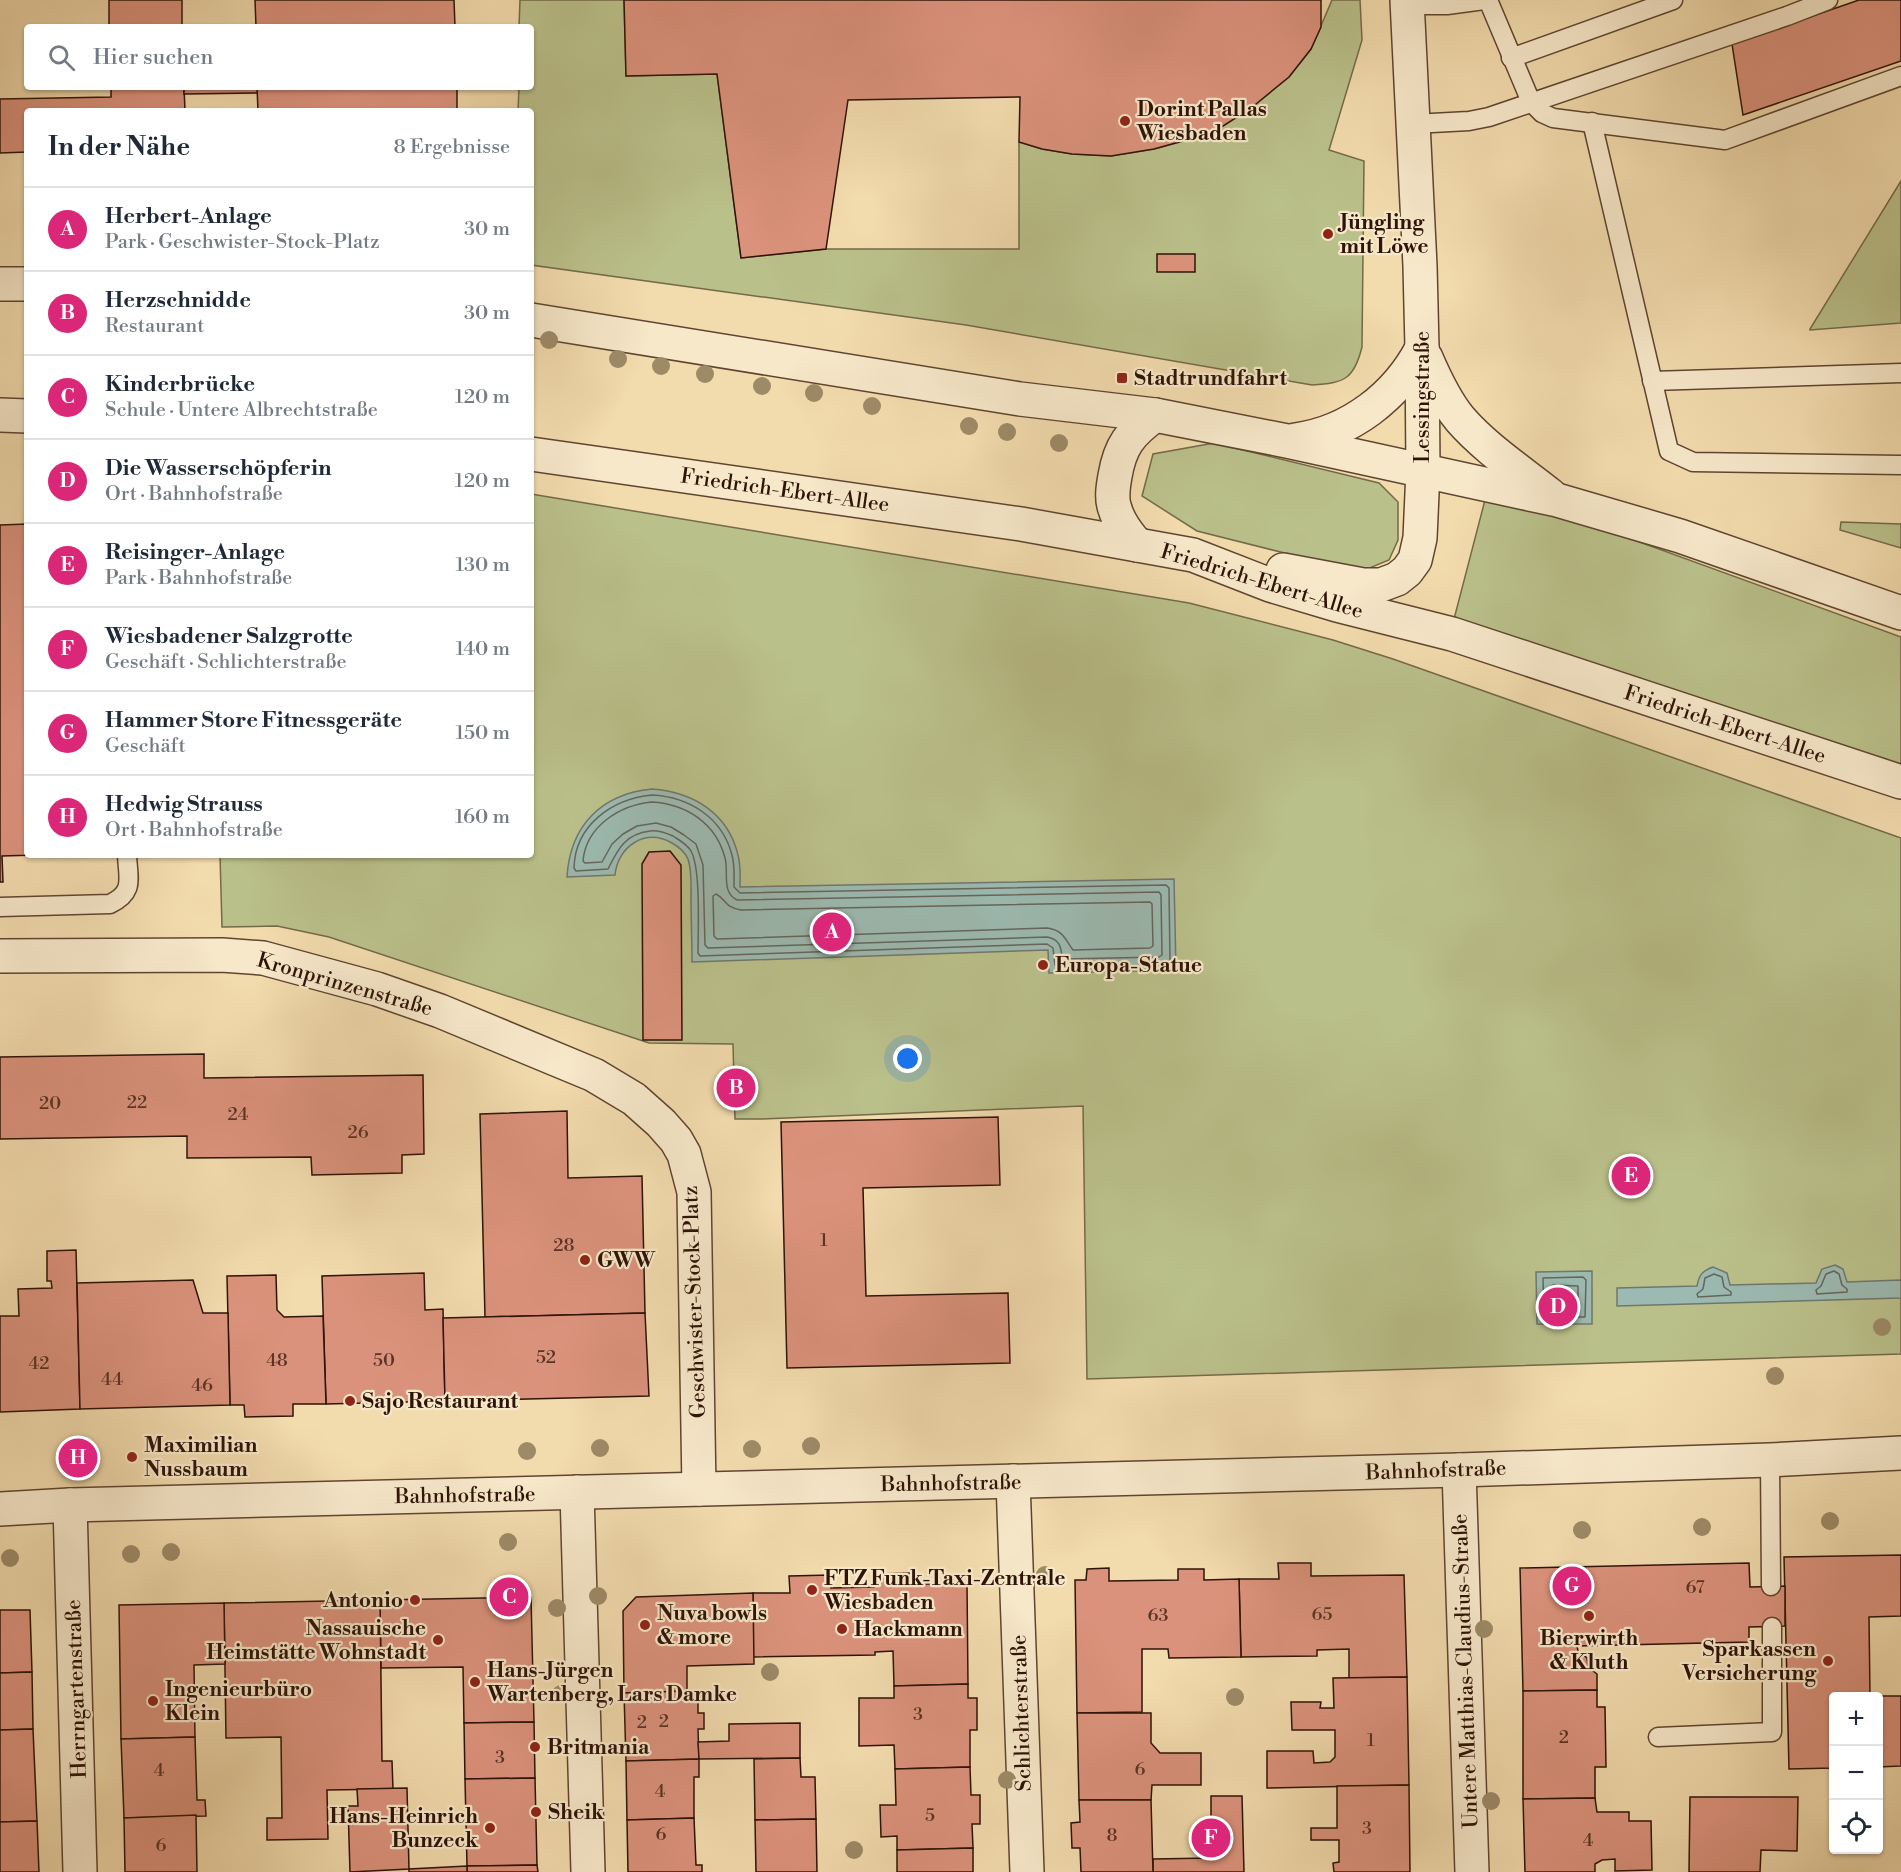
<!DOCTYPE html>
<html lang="de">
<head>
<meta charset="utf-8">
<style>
	body { margin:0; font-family:"Libre Bodoni",serif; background:#f6f6f7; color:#1f2937 }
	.controls { position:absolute; right:18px; bottom:18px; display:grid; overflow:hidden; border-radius:6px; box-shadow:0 2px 4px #0004 }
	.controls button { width:54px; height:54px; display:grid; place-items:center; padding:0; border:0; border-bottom:2px solid #e0e1e3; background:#fff; color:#1f2937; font:30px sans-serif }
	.you { position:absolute; left:908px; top:1059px; width:21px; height:21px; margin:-15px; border:4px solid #fff; border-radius:50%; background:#1a73e8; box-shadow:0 0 0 9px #1a73e833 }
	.badge { display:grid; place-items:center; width:39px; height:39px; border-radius:50%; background:#db2777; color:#fff; font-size:20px; font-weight:700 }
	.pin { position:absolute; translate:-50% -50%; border:3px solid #fff; box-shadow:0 2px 6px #0006 }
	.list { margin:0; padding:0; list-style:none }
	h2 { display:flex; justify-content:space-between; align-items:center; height:78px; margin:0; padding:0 24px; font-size:26px }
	h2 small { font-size:20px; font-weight:400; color:#747a83 }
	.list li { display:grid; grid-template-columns:39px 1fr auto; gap:18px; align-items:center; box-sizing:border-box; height:84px; padding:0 24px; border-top:2px solid #e0e1e3 }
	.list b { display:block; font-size:22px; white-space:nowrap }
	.list p { margin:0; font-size:20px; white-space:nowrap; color:#747a83 }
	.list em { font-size:20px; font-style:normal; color:#747a83 }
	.icon { flex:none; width:33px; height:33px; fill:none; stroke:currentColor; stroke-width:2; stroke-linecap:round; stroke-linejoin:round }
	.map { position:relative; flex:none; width:1901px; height:1872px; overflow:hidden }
	.search { position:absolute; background:#fff; box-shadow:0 2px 4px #0004; left:24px; top:24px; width:510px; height:66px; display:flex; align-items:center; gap:15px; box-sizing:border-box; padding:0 21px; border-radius:6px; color:#747a83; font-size:22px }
	.panel { position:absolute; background:#fff; box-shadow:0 2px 4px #0004; left:24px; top:108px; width:510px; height:750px; border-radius:6px }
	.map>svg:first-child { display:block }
	.green { fill:#bac08a; stroke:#746a48; stroke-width:1.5 }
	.water { fill:#9cbab1; stroke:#70776d; stroke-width:1.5 }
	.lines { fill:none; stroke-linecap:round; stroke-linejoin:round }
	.shore { stroke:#65665c; stroke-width:1.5 }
	.building { fill:#db927c; stroke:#2e1306; stroke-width:1.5 }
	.service-casing { stroke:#5f4530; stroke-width:21 }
	.minor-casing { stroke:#5f4530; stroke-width:36 }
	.tertiary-casing { stroke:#5f4530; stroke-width:36 }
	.service { stroke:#f7e8ca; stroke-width:18 }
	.minor { stroke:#f7e8ca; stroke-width:33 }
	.tertiary { stroke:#f7e8ca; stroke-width:33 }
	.tree { fill:#9d8a67 }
	.poi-dot { fill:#8f2418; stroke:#f7e8ca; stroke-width:2 }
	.labels { text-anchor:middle; stroke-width:4.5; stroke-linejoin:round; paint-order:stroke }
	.number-label { font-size:18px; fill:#593324 }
	.poi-label { font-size:21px; font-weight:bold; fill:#2e1306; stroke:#f7e8ca; text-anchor:start }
	.street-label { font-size:21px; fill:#2e1306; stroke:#f7e8ca }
</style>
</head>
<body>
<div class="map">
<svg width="1901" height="1872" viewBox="0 0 1901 1872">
	<rect width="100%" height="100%" fill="#f2dbad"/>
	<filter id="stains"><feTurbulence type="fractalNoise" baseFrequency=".00333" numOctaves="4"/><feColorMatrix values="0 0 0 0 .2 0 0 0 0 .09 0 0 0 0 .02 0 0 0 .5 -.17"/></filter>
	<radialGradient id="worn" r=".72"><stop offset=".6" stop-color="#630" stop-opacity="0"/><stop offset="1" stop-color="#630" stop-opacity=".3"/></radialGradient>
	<g class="green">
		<path d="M520 0H624L626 76 717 74 741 258 826 249H1019V142L1042 149 1072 154 1111 156 1154 149 1212 133 1289 77 1311 49 1332 0H1360L1362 40 1329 150 1364 161 1362 347C1354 379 1345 383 1312 385L966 325 531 265V111H518L519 87H531V27H519Z"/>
		<path d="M1901 181V323L1810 330V329Z"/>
		<path d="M1214 443 1379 483 1398 502V540L1389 560 1360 572 1197 531 1142 496 1153 454Z"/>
		<path d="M531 494 1189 603 1333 640 1393 659 1901 838V1354L1087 1379 1083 1106 761 1119H735L733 1044 649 1043 329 937 277 926 222 927 220 855H531Z"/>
		<path d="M1485 500 1590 524 1901 637V767L1454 619Z"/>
		<path d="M1841 522 1901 524V548L1840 530Z"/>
	</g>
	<g class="water">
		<path d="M652 789C693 792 728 813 738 855 741 866 740 877 740 887L1174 879 1176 970 1049 973 1048 950 692 962C692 940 691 918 691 897 691 885 692 871 688 859 685 852 679 847 672 843 645 828 618 846 615 875L567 877C570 826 601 794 652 789Z"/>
		<path d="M1835 1265 1843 1269 1847 1282 1901 1280V1298L1617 1306V1288L1697 1286C1699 1275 1702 1271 1713 1267L1727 1273 1730 1285 1816 1283 1822 1269Z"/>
		<path d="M1592 1271V1324H1537L1536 1272Z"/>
	</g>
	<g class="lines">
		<g class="shore">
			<path d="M652 795C689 797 722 817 732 855 735 866 734 876 734 887L740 893 1166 885 1169 888 1170 962 1167 965 1057 967 1055 965 1053 948 1047 944 700 956 698 953C698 930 701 869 691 851 687 844 679 840 673 836 666 833 658 830 650 831 625 834 618 849 608 869L576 871 574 868C575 825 612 799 652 795Z"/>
			<path d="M652 802C686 804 716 823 725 858 729 873 721 892 737 900L1159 892 1161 895 1162 955 1159 957 1064 959 1062 957C1061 946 1059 939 1047 937L708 948 705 945 703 865 696 844 684 835 671 827 656 823 637 826 623 834 612 844 602 862 585 863 583 861C586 826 620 805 652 802Z"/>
			<path d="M716 894C726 899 725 908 741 910L1150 902 1152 904 1153 946 1150 948 1073 950C1065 939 1063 930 1047 928L717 939 714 936 713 896Z"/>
			<path d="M1834 1271 1839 1274 1842 1285 1847 1289V1292L1817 1294 1816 1290 1821 1286 1826 1274Z"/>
			<path d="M1714 1274 1722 1277 1724 1287 1731 1292V1295L1698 1297 1697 1294 1703 1289 1705 1278Z"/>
			<path d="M1583 1277 1586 1280 1585 1317H1544L1543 1278Z"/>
			<path d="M1553 1285 1578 1286V1310H1551L1550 1288Z"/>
		</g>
	</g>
	<g class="building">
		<rect x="109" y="0" width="73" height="27"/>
		<path d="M255 0H454L455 27H256Z"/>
		<path d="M624 0H1321V27L1311 49 1289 77 1250 109 1212 133 1154 149 1111 156 1072 154 1042 149 1019 142 1020 97 848 100 826 249 741 258 717 74 626 76Z"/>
		<path d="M1859 0H1901V61L1743 115 1732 44Z"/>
		<path d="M111 87H184L185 111H27V152L0 153V99L111 97Z"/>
		<path d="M184 87H257L258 93 184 94Z"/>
		<path d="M257 87H457V111H258Z"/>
		<rect x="1157" y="254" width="38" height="18"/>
		<path d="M27 524V855H36L2 856 3 882H0V525Z"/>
		<path d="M670 851 681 865 682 1040H643L642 864 649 852Z"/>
		<path d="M204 1054V1078L423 1075 424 1154 402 1155V1173L312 1175 311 1157 187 1158V1136L0 1139V1057Z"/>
		<path d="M567 1111 568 1178 642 1176 645 1313 485 1317 480 1114Z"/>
		<path d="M998 1117 1000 1185 863 1188 866 1296 1008 1293 1010 1363 787 1368 781 1122Z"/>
		<path d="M76 1250 80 1409 0 1412V1316H19L18 1289 52 1288 51 1281H47V1251Z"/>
		<path d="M424 1273 425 1310 443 1309 445 1401 326 1404 322 1276Z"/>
		<path d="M276 1275 277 1310 284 1317 323 1316 326 1404H293V1416L245 1417 244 1405H230L227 1276Z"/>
		<path d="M193 1280 203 1313H228L230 1405 80 1409 77 1283Z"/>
		<path d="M645 1313 649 1396 445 1401 443 1318Z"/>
		<path d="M1901 1555V1616L1869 1617 1870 1696H1901V1766L1878 1767V1696H1834V1768L1789 1769 1784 1557Z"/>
		<path d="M1278 1563H1311V1576L1404 1575 1407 1677 1349 1678V1649L1317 1650V1656L1241 1657 1239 1579H1279Z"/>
		<path d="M1749 1563 1750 1587 1785 1586V1626L1749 1627V1642L1577 1646 1578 1651 1587 1658 1588 1667 1597 1674V1690L1523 1691 1520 1568Z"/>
		<path d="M1109 1568V1581L1178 1580V1569H1204V1580L1239 1579 1241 1657 1169 1658 1168 1649H1142V1712L1077 1713 1075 1580H1086L1087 1569Z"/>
		<path d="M914 1573V1584H967L968 1684 894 1686 893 1651 875 1652V1655L753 1657V1593H790L789 1576 831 1575V1588L874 1587V1574Z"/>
		<path d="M753 1593 754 1664 687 1666V1691L624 1693 623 1611 636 1597Z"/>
		<path d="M531 1597 534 1722 464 1723 463 1667 381 1668 380 1600Z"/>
		<path d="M380 1600 382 1761H392L393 1789 327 1790 328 1839 267 1840V1818H282L281 1737 226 1738 224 1603Z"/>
		<path d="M224 1603 225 1664 194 1665 195 1737 121 1739 119 1605Z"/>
		<path d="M0 1610H30L32 1672 0 1673Z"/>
		<path d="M32 1672 33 1729 0 1730V1673Z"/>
		<path d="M1407 1677 1409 1785 1267 1788V1751H1313L1314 1763 1330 1762 1335 1757V1730H1292L1291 1702H1321L1320 1708H1334L1333 1678Z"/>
		<path d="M968 1684V1698H977V1730H970V1767L895 1769 894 1745 859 1746V1698H894V1686Z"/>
		<path d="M1597 1690V1707H1605L1606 1767H1595V1798L1523 1799V1691Z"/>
		<path d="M687 1691H698V1713H704V1729H698L699 1759 626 1761 624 1693Z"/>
		<path d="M1077 1713H1151V1743L1160 1753H1201V1785H1152L1151 1800H1079Z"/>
		<path d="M534 1722 535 1778 465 1779 464 1723Z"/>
		<path d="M800 1723V1758L699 1759 698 1742 729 1741V1724Z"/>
		<path d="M33 1729 37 1821 0 1822V1730Z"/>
		<path d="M195 1737 197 1800H205L206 1816 124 1818 121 1739Z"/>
		<path d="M800 1758 801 1777H815L816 1819 755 1820 754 1759Z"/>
		<path d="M699 1759V1777H694V1818L627 1820 626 1761Z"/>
		<path d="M970 1767 971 1795H980V1824H972L973 1848 897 1850V1836L881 1837 880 1805H896L895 1769Z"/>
		<path d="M535 1778 537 1865 467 1866 465 1779Z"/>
		<path d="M1409 1785 1410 1872H1334L1333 1863 1339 1862V1840H1311V1828H1337V1786Z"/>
		<path d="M407 1788 409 1869 350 1872 348 1806H358L357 1789Z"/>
		<path d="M1211 1796H1242L1244 1872H1153V1859L1211 1858Z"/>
		<path d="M1690 1797H1798L1797 1851 1761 1850 1760 1872H1689Z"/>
		<path d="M1595 1798 1597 1812H1629V1821H1651L1652 1870 1615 1871V1859L1602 1860 1595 1864V1872H1525L1523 1799Z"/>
		<path d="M1079 1800H1151L1153 1872H1081L1080 1848H1072L1071 1823 1080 1822Z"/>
		<path d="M196 1815 197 1872H125L124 1818Z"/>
		<path d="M694 1818 696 1865H702V1872H628L627 1820Z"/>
		<path d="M816 1819 817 1872H756L755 1820Z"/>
		<path d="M37 1821 39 1872H0V1822Z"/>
		<path d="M973 1848V1872H897V1850Z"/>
		<path d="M537 1865 538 1872H467V1866Z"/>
		<path d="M467 1866V1872H409V1869Z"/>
	</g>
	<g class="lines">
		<g class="service-casing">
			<g id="service">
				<path d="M1488 0 1531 102 1542 113 1553 118 1725 140 1901 76"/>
				<path d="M1407 5H1447L1484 0"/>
				<path d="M1511 58 1673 0"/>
				<path d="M1592 122 1669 451 1693 462 1901 465"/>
				<path d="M1413 124 1469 121 1489 117 1787 16 1828 0"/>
				<path d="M1652 381 1901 373"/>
				<path d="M0 907 110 904C135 892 128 879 127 855"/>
				<path d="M1770 1460 1771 1586"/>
				<path d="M1658 1737 1772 1732V1627"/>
			</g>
		</g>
		<g class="minor-casing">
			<g id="minor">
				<path d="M0 956 222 955 263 958 377 989 440 1011 594 1075 634 1099 661 1123 676 1140 684 1154 694 1192 699 1489"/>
				<path d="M1459 1470 1472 1872"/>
				<path d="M1013 1481 1027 1872"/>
				<path d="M577 1492 588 1872"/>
				<path d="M70 1505 80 1872"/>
			</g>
		</g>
		<g class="tertiary-casing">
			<g id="tertiary">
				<path d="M0 284H27"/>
				<path d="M531 320 1020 399 1155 415 1287 441 1557 500 1680 536 1901 613"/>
				<path d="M1426 358C1435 379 1445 401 1460 419 1485 448 1520 471 1550 495"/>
				<path d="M0 415 27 416"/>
				<path d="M1295 440C1350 433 1397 396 1422 348"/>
				<path d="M531 454 1021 524 1193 555 1270 585 1337 605 1452 634 1901 782"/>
				<path d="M1137 545C1128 534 1119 523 1115 509 1111 499 1113 487 1115 476 1120 446 1130 433 1155 415"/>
				<path d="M1283 570 1363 585H1381L1397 579 1407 571 1415 560 1420 538 1423 471 1422 348 1420 266 1407 0"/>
				<path d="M0 1509 70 1505 1459 1470 1770 1460 1901 1453"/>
			</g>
		</g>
		<use href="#service" class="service"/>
		<use href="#minor" class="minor"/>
		<use href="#tertiary" class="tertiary"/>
	</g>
	<g class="tree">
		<circle cx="549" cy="340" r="9"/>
		<circle cx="618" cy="359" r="9"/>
		<circle cx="661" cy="366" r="9"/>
		<circle cx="705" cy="374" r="9"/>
		<circle cx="762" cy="386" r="9"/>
		<circle cx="814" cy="393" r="9"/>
		<circle cx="872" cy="406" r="9"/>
		<circle cx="969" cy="426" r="9"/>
		<circle cx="1007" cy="432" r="9"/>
		<circle cx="1059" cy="443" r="9"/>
		<circle cx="1882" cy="1327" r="9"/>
		<circle cx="1775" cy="1376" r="9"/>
		<circle cx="811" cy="1446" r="9"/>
		<circle cx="600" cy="1448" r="9"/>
		<circle cx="752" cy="1449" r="9"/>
		<circle cx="527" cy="1451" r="9"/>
		<circle cx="1830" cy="1521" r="9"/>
		<circle cx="1702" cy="1527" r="9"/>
		<circle cx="1582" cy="1530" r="9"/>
		<circle cx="508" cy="1542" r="9"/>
		<circle cx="171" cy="1552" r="9"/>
		<circle cx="131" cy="1554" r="9"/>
		<circle cx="10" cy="1558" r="9"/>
		<circle cx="1045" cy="1575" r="9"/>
		<circle cx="598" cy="1596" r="9"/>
		<circle cx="557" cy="1608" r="9"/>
		<circle cx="1484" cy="1629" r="9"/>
		<circle cx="770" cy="1672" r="9"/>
		<circle cx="561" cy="1694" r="9"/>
		<circle cx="1235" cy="1697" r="9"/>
		<circle cx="1007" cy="1780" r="9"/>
		<circle cx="1491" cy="1801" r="9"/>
		<circle cx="854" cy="1850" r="9"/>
	</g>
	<g class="poi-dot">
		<circle cx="1125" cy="121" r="6"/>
		<circle cx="1328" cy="234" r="6"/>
		<rect x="1116" y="372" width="12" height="12" rx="3"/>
		<circle cx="1043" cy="965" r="6"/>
		<circle cx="585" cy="1260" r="6"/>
		<circle cx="350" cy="1401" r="6"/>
		<circle cx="132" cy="1457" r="6"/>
		<circle cx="812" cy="1590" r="6"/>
		<circle cx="415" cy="1600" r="6"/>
		<circle cx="1589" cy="1616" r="6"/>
		<circle cx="645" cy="1625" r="6"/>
		<circle cx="842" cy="1629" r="6"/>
		<circle cx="438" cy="1640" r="6"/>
		<circle cx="1828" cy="1661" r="6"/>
		<circle cx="475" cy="1682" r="6"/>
		<circle cx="153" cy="1701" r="6"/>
		<circle cx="535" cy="1747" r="6"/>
		<circle cx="536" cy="1812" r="6"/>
		<circle cx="490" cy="1828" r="6"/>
	</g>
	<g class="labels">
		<g class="number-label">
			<text x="137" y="1108">22</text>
			<text x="50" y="1109">20</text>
			<text x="238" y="1120">24</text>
			<text x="358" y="1138">26</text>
			<text x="824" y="1246">1</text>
			<text x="564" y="1251">28</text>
			<text x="546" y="1363">52</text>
			<text x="277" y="1366">48</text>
			<text x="384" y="1366">50</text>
			<text x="39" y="1369">42</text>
			<text x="112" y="1385">44</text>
			<text x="202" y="1391">46</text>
			<text x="1695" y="1593">67</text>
			<text x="1322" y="1620">65</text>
			<text x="1158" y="1621">63</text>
			<text x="918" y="1720">3</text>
			<text x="664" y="1727">2</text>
			<text x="642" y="1728">2</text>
			<text x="1564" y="1743">2</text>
			<text x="1371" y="1746">1</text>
			<text x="500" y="1763">3</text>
			<text x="1140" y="1775">6</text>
			<text x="159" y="1776">4</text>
			<text x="660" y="1797">4</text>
			<text x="930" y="1821">5</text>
			<text x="1367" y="1834">3</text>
			<text x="661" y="1840">6</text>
			<text x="1112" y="1841">8</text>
			<text x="1588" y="1846">4</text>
			<text x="161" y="1851">6</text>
		</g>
		<g class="poi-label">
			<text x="1137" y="116">Dorint Pallas<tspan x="1137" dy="24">Wiesbaden</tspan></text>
			<text x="1340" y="229">Jüngling<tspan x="1340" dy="24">mit Löwe</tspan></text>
			<text x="1134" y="385">Stadtrundfahrt</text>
			<text x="1055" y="972">Europa-Statue</text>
			<text x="597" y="1267">GWW</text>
			<text x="362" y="1408">Sajo Restaurant</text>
			<text x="144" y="1452">Maximilian<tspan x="144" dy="24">Nussbaum</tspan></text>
			<text x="824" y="1585">FTZ Funk-Taxi-Zentrale<tspan x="824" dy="24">Wiesbaden</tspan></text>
			<text x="403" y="1607" text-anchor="end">Antonio</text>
			<text x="657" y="1620">Nuva bowls<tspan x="657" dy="24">&amp; more</tspan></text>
			<text x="426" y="1635" text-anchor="end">Nassauische<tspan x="426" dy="24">Heimstätte Wohnstadt</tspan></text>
			<text x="854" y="1636">Hackmann</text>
			<text x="1589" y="1645" text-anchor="middle">Bierwirth<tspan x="1589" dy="24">&amp; Kluth</tspan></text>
			<text x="1816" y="1656" text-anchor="end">Sparkassen<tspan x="1816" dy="24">Versicherung</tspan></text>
			<text x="487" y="1677">Hans-Jürgen<tspan x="487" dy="24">Wartenberg, Lars Damke</tspan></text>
			<text x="165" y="1696">Ingenieurbüro<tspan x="165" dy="24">Klein</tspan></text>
			<text x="547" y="1754">Britmania</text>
			<text x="548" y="1819">Sheik</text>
			<text x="478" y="1823" text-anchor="end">Hans-Heinrich<tspan x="478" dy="24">Bunzeck</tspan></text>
		</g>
		<g class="street-label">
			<text transform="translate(1422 397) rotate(-90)" y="7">Lessingstraße</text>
			<text transform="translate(785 490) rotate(8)" y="7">Friedrich-Ebert-Allee</text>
			<text transform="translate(1262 581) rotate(17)" y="7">Friedrich-Ebert-Allee</text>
			<text transform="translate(1725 724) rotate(18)" y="7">Friedrich-Ebert-Allee</text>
			<text transform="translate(345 984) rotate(16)" y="7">Kronprinzenstraße</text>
			<text transform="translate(694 1302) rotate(-92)" y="7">Geschwister-Stock-Platz</text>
			<text transform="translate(1436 1470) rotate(-2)" y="7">Bahnhofstraße</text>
			<text transform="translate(951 1483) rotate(-1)" y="7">Bahnhofstraße</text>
			<text transform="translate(465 1495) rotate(-1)" y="7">Bahnhofstraße</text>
			<text transform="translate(1465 1671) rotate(-92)" y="7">Untere Matthias-Claudius-Straße</text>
			<text transform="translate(76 1689) rotate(-92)" y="7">Herrngartenstraße</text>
			<text transform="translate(1021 1713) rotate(-92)" y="7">Schlichterstraße</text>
		</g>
	</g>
	<rect width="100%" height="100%" filter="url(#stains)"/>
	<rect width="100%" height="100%" fill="url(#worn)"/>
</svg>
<div class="controls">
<button>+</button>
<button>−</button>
<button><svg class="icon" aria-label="locate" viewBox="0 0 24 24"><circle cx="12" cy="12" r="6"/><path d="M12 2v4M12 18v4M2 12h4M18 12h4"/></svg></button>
</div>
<div class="you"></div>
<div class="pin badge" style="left:832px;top:932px">A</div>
<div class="pin badge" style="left:736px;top:1088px">B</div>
<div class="pin badge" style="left:509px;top:1597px">C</div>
<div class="pin badge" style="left:1558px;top:1307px">D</div>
<div class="pin badge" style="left:1631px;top:1176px">E</div>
<div class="pin badge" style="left:1211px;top:1838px">F</div>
<div class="pin badge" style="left:1572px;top:1586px">G</div>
<div class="pin badge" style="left:78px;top:1458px">H</div>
<div class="search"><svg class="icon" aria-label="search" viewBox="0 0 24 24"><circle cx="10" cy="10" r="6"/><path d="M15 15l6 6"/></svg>Hier suchen</div>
<section class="panel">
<h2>In der Nähe<small>8 Ergebnisse</small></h2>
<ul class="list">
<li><span class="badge">A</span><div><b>Herbert-Anlage</b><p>Park · Geschwister-Stock-Platz</p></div><em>30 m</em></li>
<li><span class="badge">B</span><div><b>Herzschnidde</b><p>Restaurant</p></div><em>30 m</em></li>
<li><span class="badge">C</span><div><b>Kinderbrücke</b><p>Schule · Untere Albrechtstraße</p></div><em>120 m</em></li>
<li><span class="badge">D</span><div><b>Die Wasserschöpferin</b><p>Ort · Bahnhofstraße</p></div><em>120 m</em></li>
<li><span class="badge">E</span><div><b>Reisinger-Anlage</b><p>Park · Bahnhofstraße</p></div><em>130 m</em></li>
<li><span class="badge">F</span><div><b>Wiesbadener Salzgrotte</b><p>Geschäft · Schlichterstraße</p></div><em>140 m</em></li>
<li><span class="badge">G</span><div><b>Hammer Store Fitnessgeräte</b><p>Geschäft</p></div><em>150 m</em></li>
<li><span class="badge">H</span><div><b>Hedwig Strauss</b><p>Ort · Bahnhofstraße</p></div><em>160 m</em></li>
</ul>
</section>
</div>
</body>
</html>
